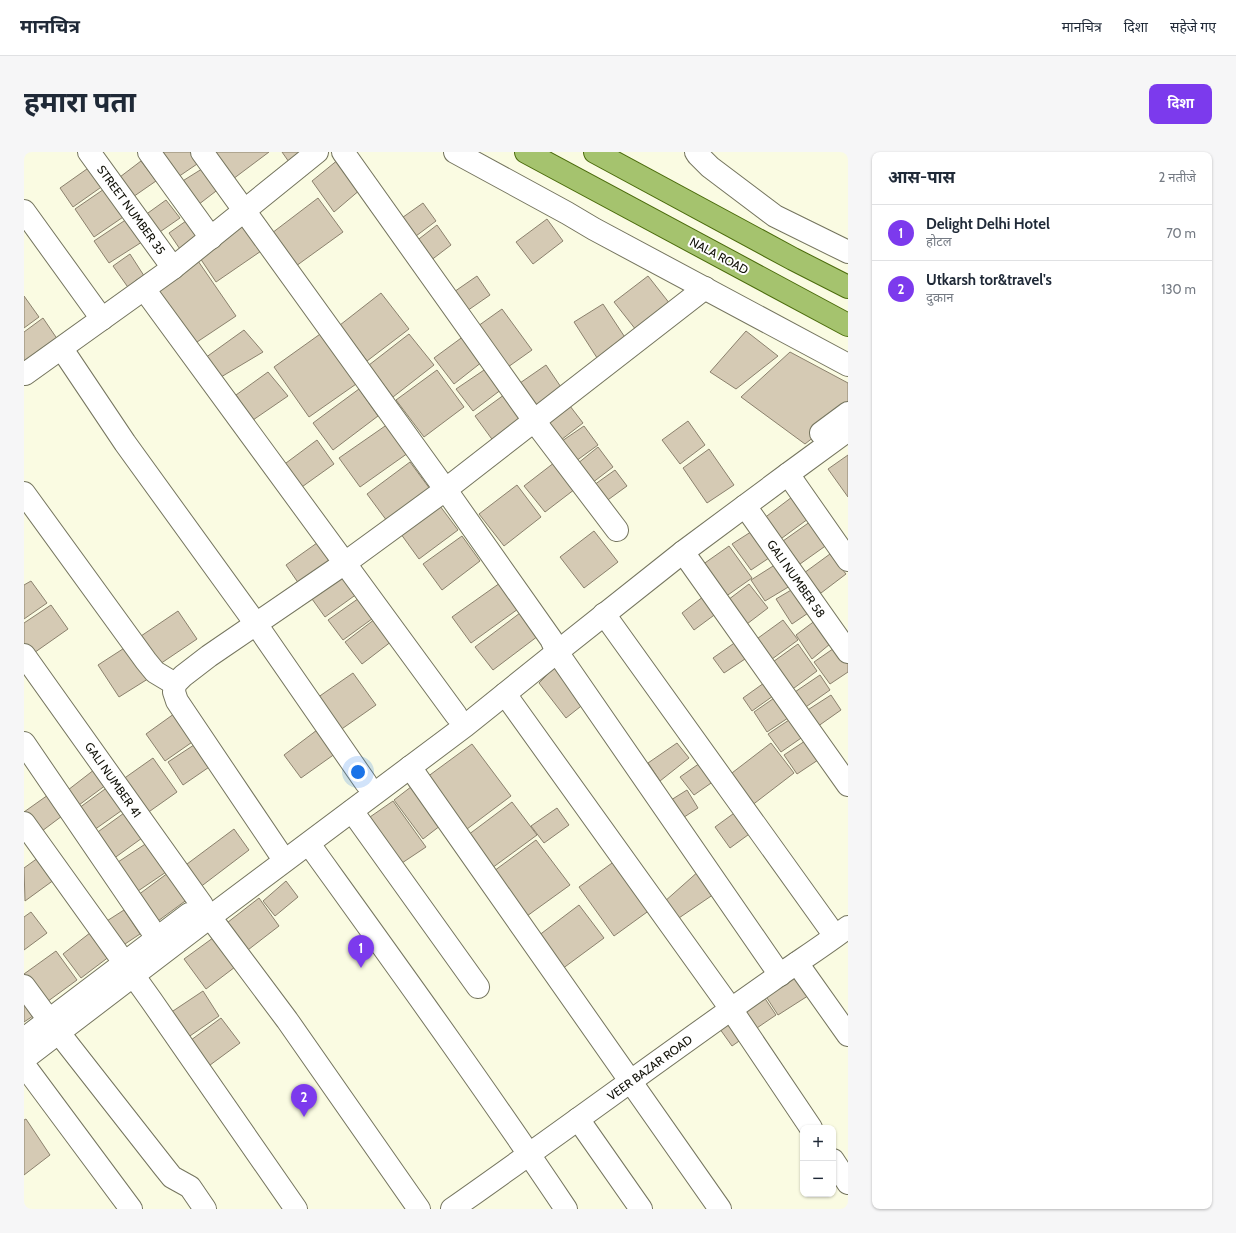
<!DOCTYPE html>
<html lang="hi">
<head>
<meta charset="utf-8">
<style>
	body { margin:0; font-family:Cabin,"Noto Sans Devanagari",sans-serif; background:#f6f6f7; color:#1f2937 }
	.controls { position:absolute; right:12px; bottom:12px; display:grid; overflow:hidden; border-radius:8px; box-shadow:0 1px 3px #0004 }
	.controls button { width:36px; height:36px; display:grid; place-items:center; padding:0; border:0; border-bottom:1px solid #e0e1e3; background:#fff; color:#1f2937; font:20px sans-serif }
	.you { position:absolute; left:334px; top:620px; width:14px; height:14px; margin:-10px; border:3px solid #fff; border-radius:50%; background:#1a73e8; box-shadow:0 0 0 6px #1a73e833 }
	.badge { display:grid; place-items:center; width:26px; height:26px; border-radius:50%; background:#7c3aed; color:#fff; font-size:13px; font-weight:700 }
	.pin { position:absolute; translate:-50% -33px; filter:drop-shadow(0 1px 2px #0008) }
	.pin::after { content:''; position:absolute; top:21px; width:14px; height:12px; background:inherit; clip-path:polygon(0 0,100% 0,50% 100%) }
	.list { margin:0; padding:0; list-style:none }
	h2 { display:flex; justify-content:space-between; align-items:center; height:52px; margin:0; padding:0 16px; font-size:17px }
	h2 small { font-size:13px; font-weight:400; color:#747a83 }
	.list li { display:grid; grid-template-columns:26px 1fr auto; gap:12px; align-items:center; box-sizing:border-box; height:56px; padding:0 16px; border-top:1px solid #e0e1e3 }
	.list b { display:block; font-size:15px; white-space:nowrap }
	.list p { margin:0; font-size:13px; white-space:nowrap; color:#747a83 }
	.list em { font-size:13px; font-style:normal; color:#747a83 }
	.map { position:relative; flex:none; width:824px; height:1057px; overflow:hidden; border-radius:8px }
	header { display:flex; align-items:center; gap:24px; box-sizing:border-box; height:56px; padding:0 20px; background:#fff; border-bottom:1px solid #e0e1e3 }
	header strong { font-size:19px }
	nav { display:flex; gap:22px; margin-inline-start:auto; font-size:14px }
	.intro { display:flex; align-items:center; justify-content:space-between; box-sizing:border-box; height:96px; padding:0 24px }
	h1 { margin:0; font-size:28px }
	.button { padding:10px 18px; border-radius:8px; background:#7c3aed; color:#fff; font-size:14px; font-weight:700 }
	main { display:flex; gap:24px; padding:0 24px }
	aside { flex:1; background:#fff; border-radius:8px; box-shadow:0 1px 3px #0004 }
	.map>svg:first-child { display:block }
	.building { fill:#d5cab4; stroke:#8b816d }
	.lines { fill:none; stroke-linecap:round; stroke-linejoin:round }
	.minor-casing { stroke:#75755f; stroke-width:24 }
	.major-casing { stroke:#4b6b0c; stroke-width:24 }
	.minor { stroke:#fff; stroke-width:22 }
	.major { stroke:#a5c36e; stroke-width:22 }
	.labels { text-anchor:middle; stroke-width:4; stroke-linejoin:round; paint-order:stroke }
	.street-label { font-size:12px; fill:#121209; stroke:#fff }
</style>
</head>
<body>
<header>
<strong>मानचित्र</strong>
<nav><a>मानचित्र</a><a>दिशा</a><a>सहेजे गए</a></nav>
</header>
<div class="intro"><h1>हमारा पता</h1><a class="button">दिशा</a></div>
<main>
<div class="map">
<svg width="824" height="1057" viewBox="0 0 824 1057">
	<rect width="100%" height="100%" fill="#fafbe2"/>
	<g class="building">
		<path d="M140 0H169L176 10 154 25 137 1Z"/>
		<path d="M189 0H245L209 27Z"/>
		<path d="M258 0H278L265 10Z"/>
		<path d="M315 7 337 37 310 60 288 29Z"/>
		<path d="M117 9 132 29 106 47 92 28Z"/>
		<path d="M70 12 83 31 49 55 36 36Z"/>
		<path d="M181 15 196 36 170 56 157 30Z"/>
		<path d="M86 33 105 61 70 85 51 57Z"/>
		<path d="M294 46 319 80 272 114 248 81Z"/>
		<path d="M142 48 156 66 130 84 117 66Z"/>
		<path d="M399 51 412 69 388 87 375 68Z"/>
		<path d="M106 65 121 88 85 111 70 89Z"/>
		<path d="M523 67 539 89 509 112 492 90Z"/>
		<path d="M162 69 177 91 160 103 145 81Z"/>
		<path d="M222 71 240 97 192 130 174 103Z"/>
		<path d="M413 73 427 93 406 109 391 90Z"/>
		<path d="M106 102 124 130 108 141 89 114Z"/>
		<path d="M174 109 212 164 170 192 133 138Z"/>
		<path d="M453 124 466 143 440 161 427 142Z"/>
		<path d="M624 124 650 157 616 183 590 150Z"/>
		<path d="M357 141 385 177 343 209 316 173Z"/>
		<path d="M0 144 15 165 0 176Z"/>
		<path d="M579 152 606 193 577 212 550 170Z"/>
		<path d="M478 157 508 198 484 215 454 174Z"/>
		<path d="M19 166 36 191 0 216V180Z"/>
		<path d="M220 178 239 200 197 225 181 206Z"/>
		<path d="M722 179 754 204 712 237 686 220Z"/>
		<path d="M299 180 335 230 285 265 250 215Z"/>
		<path d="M444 181 463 206 430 232 410 206Z"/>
		<path d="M385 182 410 213 369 245 345 213Z"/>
		<path d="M766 200 824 231V258L781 292 717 245Z"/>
		<path d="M522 213 541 241 515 259 496 231Z"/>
		<path d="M466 214 482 234 449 259 432 237Z"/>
		<path d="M413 218 440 255 400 285 372 248Z"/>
		<path d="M244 220 264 244 229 268 212 243Z"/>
		<path d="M335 237 354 264 309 298 289 271Z"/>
		<path d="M484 240 503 265 470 290 451 264Z"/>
		<path d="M546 254 559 271 537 288 524 270Z"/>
		<path d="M664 269 681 293 656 312 638 288Z"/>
		<path d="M364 272 384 301 336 335 315 306Z"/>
		<path d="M560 274 574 293 552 309 538 289Z"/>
		<path d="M293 288 310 312 275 337 258 314Z"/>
		<path d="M574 295 589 315 568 331 553 312Z"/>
		<path d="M685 297 710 333 683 351 659 316Z"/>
		<path d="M824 303V345L804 317Z"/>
		<path d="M535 307 555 334 521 360 500 334Z"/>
		<path d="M386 310 406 337 363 369 343 342Z"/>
		<path d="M591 318 603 334 581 350 570 333Z"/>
		<path d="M493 333 517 365 480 394 455 362Z"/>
		<path d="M772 342 788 364 754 389 739 367Z"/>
		<path d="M413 350 434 378 395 407 374 378Z"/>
		<path d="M790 367 807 390 776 412 759 389Z"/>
		<path d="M733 376 751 402 727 418 708 392Z"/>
		<path d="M570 379 594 410 560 436 536 405Z"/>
		<path d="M438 384 456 409 418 438 399 412Z"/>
		<path d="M300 386 313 405 275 432 262 413Z"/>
		<path d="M705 394 728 426 701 445 678 413Z"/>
		<path d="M806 402 822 422 797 441 780 421Z"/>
		<path d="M757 409 771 431 741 449 727 428Z"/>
		<path d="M320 414 337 439 301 465 283 440Z"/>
		<path d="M7 429 23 451 0 467V433Z"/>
		<path d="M476 431 494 457 447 491 428 465Z"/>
		<path d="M725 432 744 456 719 475 700 451Z"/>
		<path d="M774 434 790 457 768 472 752 447Z"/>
		<path d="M684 441 697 458 670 478 658 461Z"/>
		<path d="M338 444 352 464 319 488 304 468Z"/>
		<path d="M27 453 44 477 7 503 0 493V471Z"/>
		<path d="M154 459 173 487 136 512 117 484Z"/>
		<path d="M496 461 514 484 469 518 451 495Z"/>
		<path d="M796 465 812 487 788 507 772 483Z"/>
		<path d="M351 467 368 489 338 512 321 490Z"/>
		<path d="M759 468 774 488 744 510 730 489Z"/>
		<path d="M716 487 727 503 700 521 689 506Z"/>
		<path d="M774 492 793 519 766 539 746 512Z"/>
		<path d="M816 492 824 503V520L806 532 790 510Z"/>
		<path d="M105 493 127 525 95 545 74 513Z"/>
		<path d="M534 512 561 551 542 566 515 531Z"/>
		<path d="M329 521 352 553 312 581 290 548Z"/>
		<path d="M796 523 806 538 776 559 765 544Z"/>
		<path d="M747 526 756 539 728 559 719 546Z"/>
		<path d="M756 542 770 562 743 580 730 560Z"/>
		<path d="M807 543 817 558 790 577 779 561Z"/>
		<path d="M154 559 174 586 141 609 122 582Z"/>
		<path d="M771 564 783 582 757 600 744 582Z"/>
		<path d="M297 575 315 599 277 626 260 603Z"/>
		<path d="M787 585 800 604 773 622 760 603Z"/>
		<path d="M176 589 191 611 159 633 144 610Z"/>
		<path d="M653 591 665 606 636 629 624 611Z"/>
		<path d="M747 591 770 621 727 654 704 624Z"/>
		<path d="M448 592 487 644 439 680 399 628Z"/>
		<path d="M129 606 153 640 119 664 95 630Z"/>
		<path d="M676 611 690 629 670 643 656 625Z"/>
		<path d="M75 614 86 630 55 653 44 638Z"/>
		<path d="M392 631 421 670 399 687 370 648Z"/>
		<path d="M88 632 104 654 70 678 55 656Z"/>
		<path d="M663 638 674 656 651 671 639 653Z"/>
		<path d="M24 643 38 664 14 682 0 660Z"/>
		<path d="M369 649 402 695 378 711 346 665Z"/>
		<path d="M488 650 513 683 468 716 444 683Z"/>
		<path d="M107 656 125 681 89 707 71 682Z"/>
		<path d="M533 656 545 673 520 691 507 674Z"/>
		<path d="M713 659 728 680 706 696 691 675Z"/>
		<path d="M210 677 225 698 171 739 155 718Z"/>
		<path d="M129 687 148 716 114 739 94 710Z"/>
		<path d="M512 688 546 733 503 764 470 719Z"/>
		<path d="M18 703 34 725 1 749 0 716Z"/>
		<path d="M595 706 630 755 590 784 555 735Z"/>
		<path d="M148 718 168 744 134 769 114 743Z"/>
		<path d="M676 718 693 740 652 768 640 750Z"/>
		<path d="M262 729 274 745 251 764 239 749Z"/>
		<path d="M235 746 255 774 220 801 199 774Z"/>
		<path d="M555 753 580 786 538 817 514 784Z"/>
		<path d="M100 758 116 782 92 798 75 774Z"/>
		<path d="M7 760 23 781 0 798V765Z"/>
		<path d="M71 777 90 801 57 826 39 802Z"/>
		<path d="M193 783 215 812 182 837 160 807Z"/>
		<path d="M32 799 53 828 16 855 0 833V822Z"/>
		<path d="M777 820 790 840 754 863 741 843Z"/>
		<path d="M0 838 15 860 0 870Z"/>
		<path d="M179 839 195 864 160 888 143 863Z"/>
		<path d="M736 839 752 863 727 880 711 856Z"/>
		<path d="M706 864 721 885 708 894 693 873Z"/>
		<path d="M197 866 216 891 182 916 163 891Z"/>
		<path d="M2 967 26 1003 0 1023V968Z"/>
	</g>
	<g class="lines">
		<g class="minor-casing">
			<g id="minor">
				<path d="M65 0 149 116"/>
				<path d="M125 0 187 86"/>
				<path d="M178 0 429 348 527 487 533 500 756 823"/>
				<path d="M319 0 511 270 593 378"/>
				<path d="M431 0 543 61 570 77 824 213"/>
				<path d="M672 0 674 3 686 15 751 64 824 100"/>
				<path d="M0 59 78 167"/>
				<path d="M120 137 432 563"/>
				<path d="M38 197 101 291 232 472 342 631"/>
				<path d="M0 220 1 222 149 116 293 0"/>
				<path d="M797 281 824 261"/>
				<path d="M764 322 824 408"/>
				<path d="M0 341 122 509 131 520 151 532"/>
				<path d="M721 354 824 500"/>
				<path d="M659 400 824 633"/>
				<path d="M580 462 811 784"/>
				<path d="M0 503 178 753"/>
				<path d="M481 542 707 857 787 976"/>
				<path d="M0 591 133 786"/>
				<path d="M386 615 696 1057"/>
				<path d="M328 659 454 835"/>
				<path d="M0 671 127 848 272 1057"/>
				<path d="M285 692C372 813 459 933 542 1057"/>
				<path d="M254 699 153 549 150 540 151 532 159 524 185 504 321 411 421 338 681 136"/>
				<path d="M186 765 263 868 395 1057"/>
				<path d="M773 811 824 883"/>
				<path d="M0 834 25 868"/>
				<path d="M35 881 140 1015 148 1025 166 1035 181 1057"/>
				<path d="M0 887 165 762"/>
				<path d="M0 907 186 765 441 574 533 500 659 400 764 322 824 278"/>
				<path d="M0 913 107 1057"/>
				<path d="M554 967 617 1057"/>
				<path d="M809 1008 824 1031"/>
				<path d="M428 1057C535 982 640 904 747 829 772 811 799 794 824 775"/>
			</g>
		</g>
		<g class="major-casing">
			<g id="major">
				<path d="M502 0 824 173"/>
				<path d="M571 0 769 107 824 135"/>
			</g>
		</g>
		<use href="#minor" class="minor"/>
		<use href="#major" class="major"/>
	</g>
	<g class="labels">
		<g class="street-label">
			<text transform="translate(107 58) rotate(54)" y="4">STREET NUMBER 35</text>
			<text transform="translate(695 104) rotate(28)" y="4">NALA ROAD</text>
			<text transform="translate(772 427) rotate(55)" y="4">GALI NUMBER 58</text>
			<text transform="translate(89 628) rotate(55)" y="4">GALI NUMBER 41</text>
			<text transform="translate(626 916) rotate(-36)" y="4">VEER BAZAR ROAD</text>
		</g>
	</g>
</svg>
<div class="controls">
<button>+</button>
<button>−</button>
</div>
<div class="you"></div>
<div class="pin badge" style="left:337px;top:816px">1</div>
<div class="pin badge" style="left:280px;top:965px">2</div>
</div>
<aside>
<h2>आस-पास<small>2 नतीजे</small></h2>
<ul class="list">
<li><span class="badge">1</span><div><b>Delight Delhi Hotel</b><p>होटल</p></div><em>70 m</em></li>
<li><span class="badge">2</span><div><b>Utkarsh tor&amp;travel's</b><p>दुकान</p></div><em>130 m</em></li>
</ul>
</aside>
</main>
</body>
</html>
